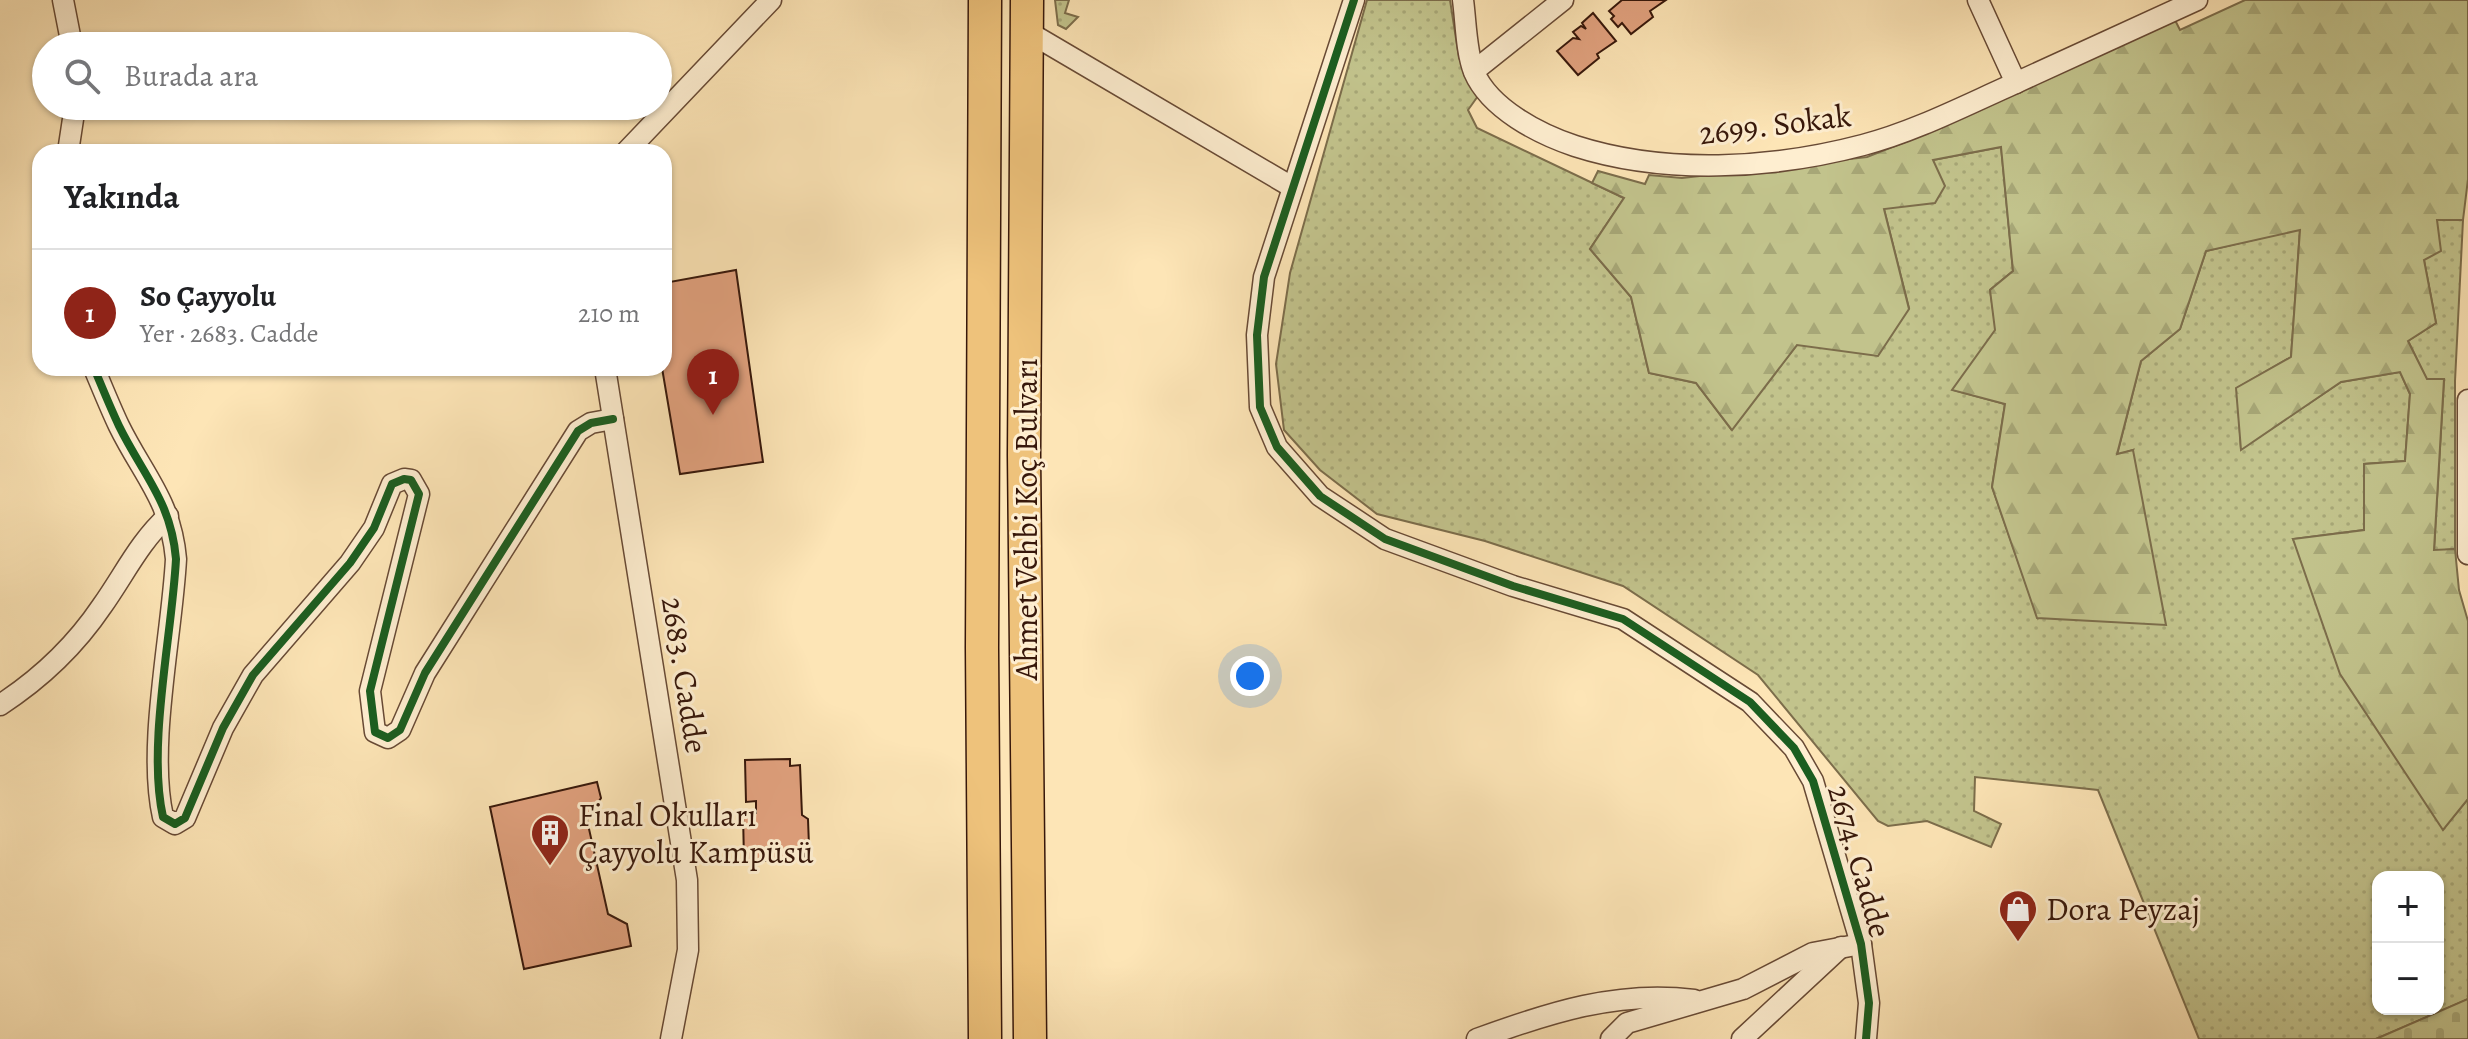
<!DOCTYPE html>
<html lang="tr">
<head>
<meta charset="utf-8">
<style>
	body { margin:0; font-family:Alegreya,serif; background:#f6f6f6; color:#202124 }
	.controls { position:absolute; right:24px; bottom:24px; display:grid; overflow:hidden; border-radius:16px; box-shadow:0 2px 6px #0004 }
	.controls button { width:72px; height:72px; display:grid; place-items:center; padding:0; border:0; border-bottom:2px solid #e0e0e0; background:#fff; color:#202124; font:40px sans-serif }
	.you { position:absolute; left:1250px; top:676px; width:28px; height:28px; margin:-20px; border:6px solid #fff; border-radius:50%; background:#1a73e8; box-shadow:0 0 0 12px #1a73e833 }
	.badge { display:grid; place-items:center; width:52px; height:52px; border-radius:50%; background:#8f2418; color:#fff; font-size:26px; font-weight:700 }
	.pin { position:absolute; translate:-50% -66px; filter:drop-shadow(0 2px 4px #0008) }
	.pin::after { content:''; position:absolute; top:42px; width:28px; height:24px; background:inherit; clip-path:polygon(0 0,100% 0,50% 100%) }
	.list { margin:0; padding:0; list-style:none }
	h2 { display:flex; justify-content:space-between; align-items:center; height:104px; margin:0; padding:0 32px; font-size:34px }
	h2 small { font-size:26px; font-weight:400; color:#757577 }
	.list li { display:grid; grid-template-columns:52px 1fr auto; gap:24px; align-items:center; box-sizing:border-box; height:128px; padding:0 32px; border-top:2px solid #e0e0e0 }
	.list b { display:block; font-size:30px; white-space:nowrap }
	.list p { margin:0; font-size:26px; white-space:nowrap; color:#757577 }
	.list em { font-size:26px; font-style:normal; color:#757577 }
	.icon { flex:none; width:44px; height:44px; fill:none; stroke:currentColor; stroke-width:2; stroke-linecap:round; stroke-linejoin:round }
	.map { position:relative; flex:none; width:2468px; height:1039px; overflow:hidden }
	.search { position:absolute; background:#fff; box-shadow:0 2px 6px #0004; left:32px; top:32px; width:640px; height:88px; display:flex; align-items:center; gap:20px; box-sizing:border-box; padding:0 28px; border-radius:44px; color:#757577; font-size:30px }
	.panel { position:absolute; background:#fff; box-shadow:0 2px 6px #0004; left:32px; top:144px; width:640px; height:232px; border-radius:24px }
	.map>svg:first-child { display:block }
	.green { fill:url(#green-dots); stroke:#7c6d4b; stroke-width:2; fill-rule:evenodd }
	.forest { fill:url(#forest-firs); stroke:#7c6d4b; stroke-width:2 }
	.cemetery { fill:url(#cemetery-stones); stroke:#7c6d4b; stroke-width:2 }
	.building { fill:#e1a17e; stroke:#37170a; stroke-width:2 }
	.lines { fill:none; stroke-linecap:round; stroke-linejoin:round }
	.minor-casing { stroke:#684a35; stroke-width:23 }
	.primary-casing { stroke:#37170a; stroke-width:35 }
	.minor { stroke:#feeed0; stroke-width:20 }
	.primary { stroke:#eec27b; stroke-width:32 }
	.cycleway-casing { stroke:#feeed0; stroke-width:13 }
	.cycleway { stroke:#1b5e20; stroke-width:8 }
	.labels { text-anchor:middle; stroke-width:6; stroke-linejoin:round; paint-order:stroke }
	.street-label { font-size:32px; fill:#37170a; stroke:#feeed0 }
	.poi-label { font-size:32px; fill:#37170a; stroke:#feeed0; text-anchor:start }
</style>
</head>
<body>
<div class="map">
<svg width="2468" height="1039" viewBox="0 0 2468 1039">
	<defs>
		<pattern id="green-dots" width="8" height="8" patternUnits="userSpaceOnUse" patternTransform="scale(2)"><rect width="8" height="8" fill="#c2c38c"/><path d="M2 2h.1M6 6h.1" fill="none" stroke="#a7a777" stroke-width="1.8" stroke-linecap="round"/></pattern>
		<pattern id="forest-firs" width="22" height="20" patternUnits="userSpaceOnUse" patternTransform="scale(2)"><rect width="22" height="20" fill="#c2c38c"/><path d="M5 1l3.5 6h-7zM16 11l3.5 6h-7z" fill="#a7a777"/></pattern>
		<pattern id="cemetery-stones" width="16" height="16" patternUnits="userSpaceOnUse" patternTransform="scale(2)"><rect width="16" height="16" fill="#c2c38c"/><path d="M2 7V4a2 2 0 0 1 4 0v3zM10 15v-3a2 2 0 0 1 4 0v3z" fill="#a7a777"/></pattern>
	</defs>
	<rect width="100%" height="100%" fill="#fde5b6"/>
	<filter id="stains"><feTurbulence type="fractalNoise" baseFrequency=".0025" numOctaves="4"/><feColorMatrix values="0 0 0 0 .2 0 0 0 0 .09 0 0 0 0 .02 0 0 0 .5 -.17"/></filter>
	<radialGradient id="worn" r=".72"><stop offset=".6" stop-color="#630" stop-opacity="0"/><stop offset="1" stop-color="#630" stop-opacity=".3"/></radialGradient>
	<g class="green">
		<path d="M1055 0H1069L1065 13 1078 17 1066 29 1058 25Z"/>
		<path d="M1367 0H1450L1459 58 1478 96 1468 110 1477 128 1624 198 1590 249 1631 297 1649 373 1696 383 1731 429 1797 345 1909 308 1884 209 1933 160 2001 147 2013 271 1990 290 1996 330 1953 390 2005 404 1992 487 2038 618 2133 450 2117 455 2141 361 2180 329 2206 251 2300 229 2291 357 2237 388 2241 449 2341 382 2400 372 2410 394 2405 461 2364 464V530L2293 539 2443 829 2468 799V999L2376 1039H2199L2098 790 1975 777 1974 811 2001 824 1991 847 1927 821 1888 826 1878 821 1758 675 1623 586 1485 541 1377 514 1320 470 1284 430 1276 364 1290 273ZM2378 877H2438V1009H2378Z"/>
		<path d="M2437 219 2463 220 2455 381V549L2434 551 2444 380H2427L2408 341 2436 323 2424 260Z"/>
	</g>
	<path class="forest" d="M2245 0H2468V179L2463 220H2437L2441 251 2424 260 2436 323 2408 341 2427 379H2444L2434 550 2455 549 2459 590 2468 621V799L2443 830 2340 674 2293 539 2364 530V464L2405 461 2410 394 2400 372 2341 382 2241 450 2236 388 2291 357 2300 230 2206 251 2180 329 2141 361 2117 454 2133 450 2166 625 2037 618 1992 487 2005 404 1952 390 1995 330 1990 290 2013 271 2001 147 1933 160 1945 186 1935 203 1884 209 1909 309 1878 356 1797 345 1732 430 1696 383 1649 373 1631 297 1590 249 1624 198 1592 183 1598 171 1645 184 1649 175 1682 178 1867 157 1943 127 2173 16 2180 30Z"/>
	<path class="cemetery" d="M2468 999V1039H2376Z"/>
	<g class="building">
		<path d="M1622 0H1666L1650 11 1653 17 1631 34 1622 23 1618 27 1611 19 1614 16 1609 11Z"/>
		<path d="M1593 13 1616 41 1597 54 1599 58 1578 75 1557 51 1573 38 1579 39 1573 32 1581 26 1586 29 1582 23Z"/>
		<path d="M736 270 763 462 680 474 662 368 664 283Z"/>
		<path d="M790 759V766L800 765 802 815 808 819 809 846H804V860L744 861 743 813H756V801L746 802 745 760Z"/>
		<path d="M597 782 601 798 587 820 608 914 627 924 631 946 524 969 490 807Z"/>
	</g>
	<g class="lines">
		<g class="minor-casing">
			<g id="minor">
				<path d="M63 0 72 46"/>
				<path d="M1354 0 1264 277 1257 335 1260 407 1277 447 1320 496 1385 539 1513 586 1623 619 1750 702 1794 748 1813 781 1861 944 1869 1003 1866 1039"/>
				<path d="M1463 0C1466 22 1466 51 1474 72 1490 109 1539 134 1575 146 1665 175 1772 169 1863 145 1913 132 1962 107 2009 86 2072 57 2134 29 2197 0"/>
				<path d="M1978 0 2016 83"/>
				<path d="M1030 33 1292 187"/>
				<path d="M1474 71 1563 0"/>
				<path d="M68 152 75 106"/>
				<path d="M626 152 771 0"/>
				<path d="M94 368C102 387 110 407 119 426 143 475 171 501 176 559 172 635 147 746 163 817L175 824 185 818 223 728 253 675 350 563 374 528 392 484 404 479 411 480 419 494 370 691 375 732 388 738 400 730 425 673 578 431 591 423 613 419"/>
				<path d="M605 368 687 880 688 950 671 1039"/>
				<path d="M2468 400V554"/>
				<path d="M0 705C40 679 75 646 102 606 124 575 140 541 168 516"/>
				<path d="M1477 1039C1548 1013 1618 990 1694 1000"/>
				<path d="M1611 1039 1627 1023 1743 989 1813 953 1861 944"/>
				<path d="M1742 1039 1841 947"/>
			</g>
		</g>
		<g class="primary-casing">
			<g id="primary">
				<path d="M985 0 982 648 985 1039"/>
				<path d="M1027 0 1024 455 1030 1039"/>
			</g>
		</g>
		<use href="#minor" class="minor"/>
		<use href="#primary" class="primary"/>
		<g class="cycleway-casing">
			<g id="cycleway">
				<path d="M1354 0 1264 277 1257 335 1260 407 1277 447 1320 496 1385 539 1513 586 1623 619 1750 702 1794 748 1813 781 1861 944 1869 1003 1866 1039"/>
				<path d="M94 368C102 387 110 407 119 426 143 475 171 501 176 559 172 635 147 746 163 817L175 824 185 818 223 728 253 675 350 563 374 528 392 484 404 479 411 480 419 494 370 691 375 732 388 738 400 730 425 673 578 431 591 423 613 419"/>
			</g>
		</g>
		<use href="#cycleway" class="cycleway"/>
	</g>
	<defs>
		<g id="building-pin" transform="scale(2)"><path d="M0 17L-7.5 6A9.5 9.5 0 1 1 7.5 6Z" fill="#8f2418" stroke="#feeed0"/><path d="M-4-6H4V6H1V3H-1V6H-4ZM-2.5-4.3h1.7v1.8h-1.7ZM.8-4.3h1.7v1.8H.8ZM-2.5-1h1.7V.8h-1.7ZM.8-1h1.7V.8H.8Z" fill="#fff"/></g>
		<g id="shop-pin" transform="scale(2)"><path d="M0 17L-7.5 6A9.5 9.5 0 1 1 7.5 6Z" fill="#8f2418" stroke="#feeed0"/><path d="M-5-2.5h2.3a2.7 3.5 0 0 1 5.4 0H5L5.5 6h-11ZM-1.5-2.5h3a1.5 2.3 0 0 0-3 0Z" fill="#fff"/></g>
	</defs>
	<g fill-rule="evenodd">
		<use href="#building-pin" x="550" y="833"/>
		<use href="#shop-pin" x="2018" y="909"/>
	</g>
	<g class="labels">
		<g class="street-label">
			<text transform="translate(1775 124) rotate(-7)" y="11">2699. Sokak</text>
			<text transform="translate(1026 519) rotate(-90)" y="11">Ahmet Vehbi Koç Bulvarı</text>
			<text transform="translate(685 675) rotate(81)" y="11">2683. Cadde</text>
			<text transform="translate(1860 861) rotate(74)" y="11">2674. Cadde</text>
		</g>
		<g class="poi-label">
			<text x="578" y="826">Final Okulları<tspan x="578" dy="37">Çayyolu Kampüsü</tspan></text>
			<text x="2046" y="920">Dora Peyzaj</text>
		</g>
	</g>
	<rect width="100%" height="100%" filter="url(#stains)"/>
	<rect width="100%" height="100%" fill="url(#worn)"/>
</svg>
<div class="controls">
<button>+</button>
<button>−</button>
</div>
<div class="you"></div>
<div class="pin badge" style="left:713px;top:415px">1</div>
<div class="search"><svg class="icon" aria-label="search" viewBox="0 0 24 24"><circle cx="10" cy="10" r="6"/><path d="M15 15l6 6"/></svg>Burada ara</div>
<section class="panel">
<h2>Yakında<small></small></h2>
<ul class="list">
<li><span class="badge">1</span><div><b>So Çayyolu</b><p>Yer · 2683. Cadde</p></div><em>210 m</em></li>
</ul>
</section>
</div>
</body>
</html>
